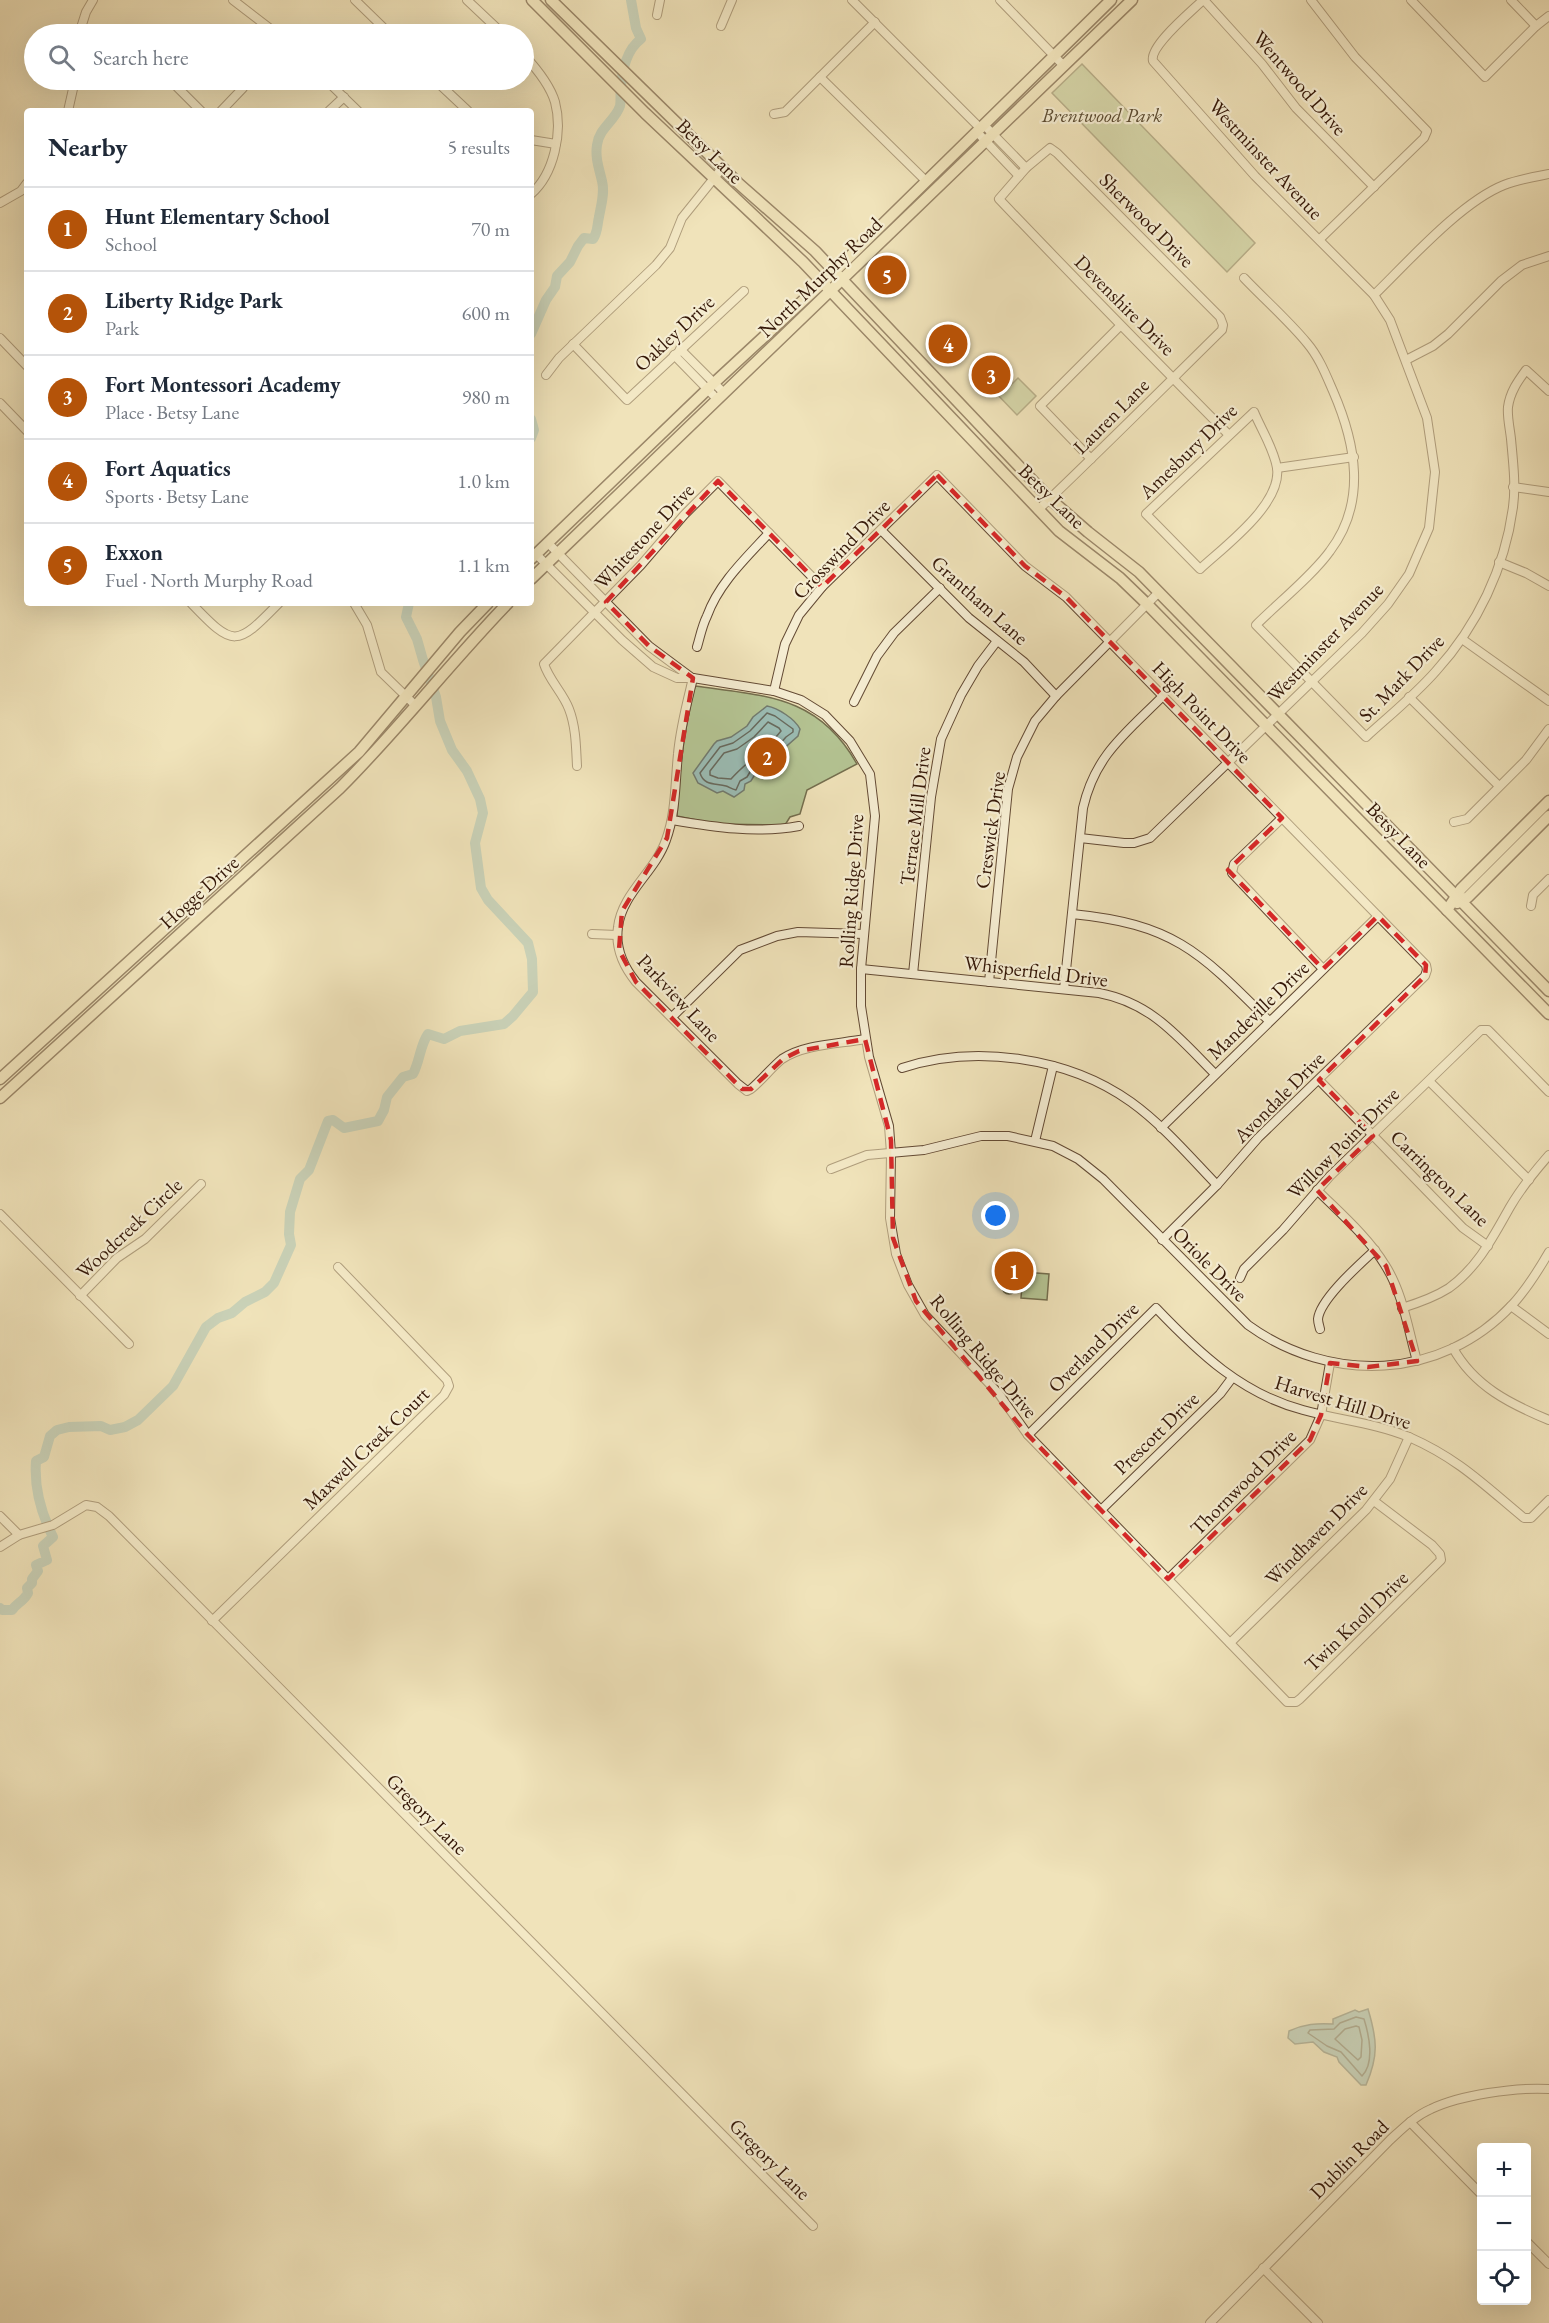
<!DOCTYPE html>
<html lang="en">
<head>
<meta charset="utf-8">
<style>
	body { margin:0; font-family:"EB Garamond",serif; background:#f6f6f7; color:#1f2937 }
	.controls { position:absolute; right:18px; bottom:18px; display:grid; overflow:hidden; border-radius:6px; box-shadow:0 6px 24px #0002 }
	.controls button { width:54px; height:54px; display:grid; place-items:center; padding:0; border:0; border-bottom:2px solid #e0e1e3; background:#fff; color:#1f2937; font:30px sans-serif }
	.you { position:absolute; left:996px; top:1216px; width:21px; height:21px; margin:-15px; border:4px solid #fff; border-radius:50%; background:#1a73e8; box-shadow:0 0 0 9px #1a73e833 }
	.badge { display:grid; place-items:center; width:39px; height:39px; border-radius:50%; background:#b45309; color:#fff; font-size:20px; font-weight:700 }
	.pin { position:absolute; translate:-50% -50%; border:3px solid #fff; box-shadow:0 2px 6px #0006 }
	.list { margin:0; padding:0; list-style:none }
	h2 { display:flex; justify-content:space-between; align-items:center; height:78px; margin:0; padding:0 24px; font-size:26px }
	h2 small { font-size:20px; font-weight:400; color:#747a83 }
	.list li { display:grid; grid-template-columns:39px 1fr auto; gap:18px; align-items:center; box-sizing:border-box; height:84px; padding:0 24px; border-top:2px solid #e0e1e3 }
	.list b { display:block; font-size:22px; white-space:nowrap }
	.list p { margin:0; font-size:20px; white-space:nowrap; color:#747a83 }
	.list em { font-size:20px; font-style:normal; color:#747a83 }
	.icon { flex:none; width:33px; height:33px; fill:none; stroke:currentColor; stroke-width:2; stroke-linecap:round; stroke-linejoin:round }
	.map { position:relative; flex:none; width:1549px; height:2323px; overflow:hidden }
	.search { position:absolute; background:#fff; box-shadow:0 6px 24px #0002; left:24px; top:24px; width:510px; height:66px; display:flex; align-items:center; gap:15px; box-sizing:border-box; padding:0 21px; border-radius:33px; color:#747a83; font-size:22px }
	.panel { position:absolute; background:#fff; box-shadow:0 6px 24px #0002; left:24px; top:108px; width:510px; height:498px; border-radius:6px }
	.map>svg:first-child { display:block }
	.green { fill:#b5c594; stroke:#746e4e; stroke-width:1.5 }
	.water { fill:#9bbdb5; stroke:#727b6f; stroke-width:1.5 }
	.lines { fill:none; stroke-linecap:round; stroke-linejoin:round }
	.shore { stroke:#686a5e; stroke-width:1.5 }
	.river { stroke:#9bbdb5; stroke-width:10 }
	.minor-casing { stroke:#634a34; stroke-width:10 }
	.major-casing { stroke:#341707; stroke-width:13 }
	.minor { stroke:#f5edd2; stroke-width:8 }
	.major { stroke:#f0e3ba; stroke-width:10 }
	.marked { fill:none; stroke:#d62828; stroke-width:4.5; stroke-dasharray:12 8; stroke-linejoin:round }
	.labels { text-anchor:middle; stroke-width:4.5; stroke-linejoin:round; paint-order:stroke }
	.street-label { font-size:20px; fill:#341707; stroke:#f5edd2 }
	.park-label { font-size:20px; font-style:italic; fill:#5b4b31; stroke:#f5edd2 }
</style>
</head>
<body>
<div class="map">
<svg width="1549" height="2323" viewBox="0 0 1549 2323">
	<rect width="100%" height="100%" fill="#f0e3ba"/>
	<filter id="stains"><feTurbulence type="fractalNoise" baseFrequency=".00333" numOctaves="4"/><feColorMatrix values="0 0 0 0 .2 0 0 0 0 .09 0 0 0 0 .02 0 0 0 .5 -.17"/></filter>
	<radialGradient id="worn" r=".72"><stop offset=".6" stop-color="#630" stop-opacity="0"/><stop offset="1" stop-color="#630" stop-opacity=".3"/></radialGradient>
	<g class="green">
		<path d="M1082 64 1255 243 1227 272 1052 93Z"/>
		<path d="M1018 378 1036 396 1017 415 995 392 1000 387 1005 391Z"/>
		<path d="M695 686C765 696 818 695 857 764L807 790 800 814 790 817 785 825 716 824 677 816C679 772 684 729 695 686Z"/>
		<path d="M1023 1272 1049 1274 1047 1300 1021 1298Z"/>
		<circle cx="1009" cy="1287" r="7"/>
	</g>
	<g class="water">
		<path d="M767 706C778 708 795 719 800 729L798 736 772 759 767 768 757 771 751 781 745 784 744 790 734 797 723 791 717 793 698 783 693 773 714 744 717 741 731 737 747 726 753 717Z"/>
		<path d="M1368 2009C1377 2039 1379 2055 1366 2085H1361L1339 2062 1337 2057 1324 2052 1313 2042 1295 2044 1288 2038 1289 2031C1304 2024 1317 2023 1333 2024V2019L1355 2010 1359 2012Z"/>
	</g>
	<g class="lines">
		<g class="shore">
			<path d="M767 713 775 716 793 729V732L786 737 763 763 753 767 747 777 740 781 736 790C732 789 729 787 726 786 715 783 704 786 700 773L720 747 733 743 750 731Z"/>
			<path d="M768 722 779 728 781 731C766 750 747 761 731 779L718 778 710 775V771L724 753 737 749 754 737Z"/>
			<path d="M1356 2017 1364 2019C1369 2035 1375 2063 1362 2076L1341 2052 1327 2046 1308 2033 1310 2030 1334 2029 1340 2023Z"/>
			<path d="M1356 2026 1359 2027 1362 2040 1361 2057 1358 2060 1335 2039 1345 2029Z"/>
		</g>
		<g class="river">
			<path d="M531 334 546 300 555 287 557 276 570 262 578 246 584 238 593 239C598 232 597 225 599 217 601 205 605 193 602 181 599 168 595 158 597 145 599 128 615 121 620 106 621 101 620 93 621 87 622 70 627 49 641 39L636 28 631 0"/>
			<path d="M531 419 534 430 531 438"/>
			<path d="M0 1608 2 1610H12C17 1603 24 1601 28 1593L27 1588 32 1583V1579L38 1571 36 1565 47 1560 43 1546 53 1537C41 1513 34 1487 36 1461L44 1457 50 1436 57 1430 69 1427 101 1426 110 1430 125 1427 138 1420 173 1386 206 1327 218 1318 232 1313 245 1302 265 1292 274 1283 291 1245 289 1234 290 1212 300 1179 309 1170 328 1121 333 1120 344 1128 378 1121 384 1110 387 1097 403 1077 413 1074C420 1061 420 1045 428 1034L444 1039 460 1031 504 1024 513 1016 533 992 532 959 528 943 488 900 481 888 475 843 483 813 480 799 467 771 452 750 440 721 436 697 423 660 417 639 406 617 409 603"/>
		</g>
		<g class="minor-casing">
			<g id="minor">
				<path d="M233 0 277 34"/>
				<path d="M355 0 390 34"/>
				<path d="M467 0 503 34"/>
				<path d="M852 0 981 129"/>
				<path d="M1000 0 1064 66"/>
				<path d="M1204 0 1262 64 1296 108 1374 187"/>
				<path d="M1311 0 1355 57 1427 131 1424 138 1320 239"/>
				<path d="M1411 0 1485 77 1536 26 1549 16"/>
				<path d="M1511 0 1536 26"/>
				<path d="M657 15 660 0"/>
				<path d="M875 22 820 77 926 181"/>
				<path d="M721 26 732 0"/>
				<path d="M79 34 86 12 93 0"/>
				<path d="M524 55C536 68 550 85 555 102 563 132 554 174 531 194"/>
				<path d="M170 80 201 111"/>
				<path d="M326 80 358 111"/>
				<path d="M435 80 468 111"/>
				<path d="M68 111 75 80"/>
				<path d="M221 111 243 88"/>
				<path d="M329 111 344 97"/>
				<path d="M774 114 785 112 820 77"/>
				<path d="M984 125 1026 168"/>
				<path d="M977 132 1019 176"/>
				<path d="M531 140 556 144"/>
				<path d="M0 203 21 191 27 183"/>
				<path d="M1244 278C1265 300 1288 320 1307 343 1319 357 1326 375 1333 391 1356 444 1367 502 1330 551 1313 575 1278 603 1256 625L1366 737C1389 716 1415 695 1436 671 1477 626 1505 568 1513 507 1516 485 1513 461 1511 439 1510 429 1507 417 1508 407 1510 392 1518 381 1526 370L1549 391"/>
				<path d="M1374 295C1408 262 1461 202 1504 185 1519 179 1534 177 1549 174"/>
				<path d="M0 338 27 366"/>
				<path d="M573 344 627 400 744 291"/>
				<path d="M680 349 724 393"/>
				<path d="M674 355 717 399"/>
				<path d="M1406 360 1433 346 1448 334 1501 281 1522 265 1549 256"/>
				<path d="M546 375 559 358 656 265 670 248 682 218 723 167"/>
				<path d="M0 403 27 431"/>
				<path d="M1254 412C1261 429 1274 449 1277 468 1282 504 1225 546 1200 569L1146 514Z"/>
				<path d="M1091 459 1040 406 1120 326"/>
				<path d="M1277 468 1354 457"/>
				<path d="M1513 487 1549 492"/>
				<path d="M1038 510C1100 451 1161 390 1222 330L1223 325 1220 317 1057 153 1050 148 1026 168 999 199C1074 278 1151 356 1228 434"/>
				<path d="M881 530 969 618 1024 662 1056 696"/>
				<path d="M548 543 649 646 692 678"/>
				<path d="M536 554 622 640 653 667 677 678H693L774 691 801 700 825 715 850 741 870 774 875 816 861 969V1006L869 1057 889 1126 891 1153 890 1218 896 1254 908 1285 925 1315 999 1394 1028 1435 1287 1702H1296L1300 1699 1441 1560 1440 1554 1432 1545 1374 1501"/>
				<path d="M1499 562 1526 573 1549 586"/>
				<path d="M191 603C234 648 236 647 279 603"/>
				<path d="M354 603 367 625 381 672 416 706"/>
				<path d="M1462 639 1549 701"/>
				<path d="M697 647C700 637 702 626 707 616 719 583 746 558 769 533"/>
				<path d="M693 678C687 703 680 729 678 754 675 783 676 813 666 840 655 872 622 893 618 927 615 948 623 966 636 982L738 1084 747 1091 751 1089C762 1080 771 1068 782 1059 804 1044 839 1044 865 1039"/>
				<path d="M774 691 785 644 799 615 822 587 937 475 1025 566 1066 597 1426 965 1427 970 1425 976 1258 1138 1217 1185 1162 1240"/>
				<path d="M1409 697 1499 786"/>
				<path d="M854 702 877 656 894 633 940 588"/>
				<path d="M577 766C576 747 576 727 569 709 563 693 549 680 544 664L641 565 684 515 718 481 822 587"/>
				<path d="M1282 818 1234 864 1232 873 1323 969"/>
				<path d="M672 820C714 827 756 834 799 826"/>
				<path d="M1454 822 1467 819 1526 760 1549 729"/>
				<path d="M1080 838 1124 843H1134L1150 838 1362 633 1388 604 1409 574 1429 528 1435 472 1427 418 1390 320 1374 295 1255 176 1153 61C1149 46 1192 11 1203 0"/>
				<path d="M1531 906 1533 895 1549 879"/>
				<path d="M1072 914C1174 924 1200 952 1269 1021"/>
				<path d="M592 934 617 935"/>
				<path d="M861 969 1099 993C1152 1003 1179 1038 1215 1074"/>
				<path d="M913 974 931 797 941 739 961 695 978 666 997 641"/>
				<path d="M989 982 1008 789 1017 757 1035 721 1056 696 1159 592"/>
				<path d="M1064 989 1083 808C1095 755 1126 733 1163 696"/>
				<path d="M672 1017 740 950 777 936 798 932 864 934"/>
				<path d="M902 1068C975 1044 1068 1057 1131 1102 1163 1125 1190 1157 1217 1185"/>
				<path d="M1319 1080 1463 1228 1488 1246"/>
				<path d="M1429 1081 1529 1180"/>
				<path d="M1161 1128 1378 916"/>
				<path d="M1035 1141 1053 1066"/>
				<path d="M831 1169 867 1155 924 1150 981 1136H1008L1053 1146 1078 1159 1103 1179 1248 1325C1330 1384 1441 1381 1512 1305 1527 1289 1538 1271 1549 1252"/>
				<path d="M1317 1190C1340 1213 1368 1237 1385 1265 1403 1293 1408 1329 1417 1361"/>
				<path d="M0 1214 129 1344"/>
				<path d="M1240 1278 1244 1269 1283 1230 1330 1176 1481 1030H1488L1494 1036 1549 1092"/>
				<path d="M80 1296 117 1258 145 1239 201 1184"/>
				<path d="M1511 1306 1549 1334"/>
				<path d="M1402 1308C1418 1303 1435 1297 1449 1288 1478 1267 1493 1237 1510 1207 1521 1188 1535 1171 1549 1155"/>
				<path d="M1320 1329C1319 1325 1318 1322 1318 1319 1320 1299 1360 1264 1375 1250"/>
				<path d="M1453 1348C1474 1386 1510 1404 1549 1420"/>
				<path d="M1028 1435 1156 1308C1199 1353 1242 1394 1303 1410 1339 1420 1375 1423 1409 1437 1459 1459 1484 1485 1524 1518H1531L1549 1500"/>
				<path d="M1101 1510 1220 1394 1232 1378"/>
				<path d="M0 1516 19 1535 53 1525 86 1505 97 1507 109 1516 813 2226"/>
				<path d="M0 1547 19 1535"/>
				<path d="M1168 1579 1310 1440 1321 1415 1330 1363"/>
				<path d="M212 1621 444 1395 449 1386 447 1380 338 1267"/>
				<path d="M1230 1643 1366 1510 1390 1479 1409 1437"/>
				<path d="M1410 2122 1482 2195"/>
				<path d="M1526 2241 1549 2264"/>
				<path d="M1263 2268 1318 2323"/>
				<path d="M1210 2323 1390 2140C1403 2128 1415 2116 1431 2109 1460 2095 1516 2087 1549 2089"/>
			</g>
		</g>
		<g class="major-casing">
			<g id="major">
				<path d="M532 0 645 113 803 262 1059 531 1120 578 1147 604 1549 1014"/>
				<path d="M551 0 738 183 815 251 1050 499 1088 532 1139 572 1549 991"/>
				<path d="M531 559 714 383 835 271 1111 0"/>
				<path d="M531 579 1132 0"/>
				<path d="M1457 903 1468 897 1549 816"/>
				<path d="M1447 910 1461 889 1549 801"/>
				<path d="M0 1079 359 752 460 632 488 603"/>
				<path d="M0 1098 340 788C399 729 450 663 508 603"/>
			</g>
		</g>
		<use href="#minor" class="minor"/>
		<use href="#major" class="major"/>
	</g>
	<path d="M0 0H1549V2323H0ZM937 475 1025 566 1066 597 1282 818 1228 870 1323 969 1378 916 1426 965 1425 976 1319 1080 1373 1136 1317 1190 1386 1266 1417 1361 1368 1367 1330 1363 1321 1415 1310 1440 1168 1579 1028 1435 916 1301 893 1238 891 1140 865 1039 799 1051 783 1059 751 1089H742L636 982 619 950 622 911 667 838 693 678 649 646 606 602 718 481 822 587Z" fill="#f0e3ba" fill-opacity=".55" fill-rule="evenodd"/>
	<path class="marked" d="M937 475 1025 566 1066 597 1282 818 1228 870 1323 969 1378 916 1426 965 1425 976 1319 1080 1373 1136 1317 1190 1386 1266 1417 1361 1368 1367 1330 1363 1321 1415 1310 1440 1168 1579 1028 1435 916 1301 893 1238 891 1140 865 1039 799 1051 783 1059 751 1089H742L636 982 619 950 622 911 667 838 693 678 649 646 606 602 718 481 822 587Z"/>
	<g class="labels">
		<g class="street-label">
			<text transform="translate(1300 83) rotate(49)" y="7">Wentwood Drive</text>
			<text transform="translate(710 151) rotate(44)" y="7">Betsy Lane</text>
			<text transform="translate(1266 159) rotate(47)" y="7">Westminster Avenue</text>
			<text transform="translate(1147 220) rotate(45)" y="7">Sherwood Drive</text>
			<text transform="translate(820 277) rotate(-44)" y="7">North Murphy Road</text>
			<text transform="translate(1125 305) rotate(45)" y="7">Devenshire Drive</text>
			<text transform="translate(674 333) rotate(-43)" y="7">Oakley Drive</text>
			<text transform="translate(1111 416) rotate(-45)" y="7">Lauren Lane</text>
			<text transform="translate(1188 451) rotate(-44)" y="7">Amesbury Drive</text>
			<text transform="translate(1052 496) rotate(44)" y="7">Betsy Lane</text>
			<text transform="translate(644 536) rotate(-47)" y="7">Whitestone Drive</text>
			<text transform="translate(841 549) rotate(-46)" y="7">Crosswind Drive</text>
			<text transform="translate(980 600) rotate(42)" y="7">Grantham Lane</text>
			<text transform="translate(1325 642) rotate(-46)" y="7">Westminster Avenue</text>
			<text transform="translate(1401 678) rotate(-46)" y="7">St. Mark Drive</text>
			<text transform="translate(1202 712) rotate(46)" y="7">High Point Drive</text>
			<text transform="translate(915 816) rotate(-83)" y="7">Terrace Mill Drive</text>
			<text transform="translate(990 830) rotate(-82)" y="7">Creswick Drive</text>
			<text transform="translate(1399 835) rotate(46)" y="7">Betsy Lane</text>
			<text transform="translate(851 891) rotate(-86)" y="7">Rolling Ridge Drive</text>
			<text transform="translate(199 892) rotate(-42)" y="7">Hogge Drive</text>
			<text transform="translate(1036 971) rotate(7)" y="7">Whisperfield Drive</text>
			<text transform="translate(679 998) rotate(47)" y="7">Parkview Lane</text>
			<text transform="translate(1258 1010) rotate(-44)" y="7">Mandeville Drive</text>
			<text transform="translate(1279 1097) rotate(-45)" y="7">Avondale Drive</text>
			<text transform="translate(1343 1143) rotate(-45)" y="7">Willow Point Drive</text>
			<text transform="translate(1440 1178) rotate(44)" y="7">Carrington Lane</text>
			<text transform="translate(129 1228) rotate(-43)" y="7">Woodcreek Circle</text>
			<text transform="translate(1210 1264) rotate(45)" y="7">Oriole Drive</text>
			<text transform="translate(1093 1347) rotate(-45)" y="7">Overland Drive</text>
			<text transform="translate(984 1356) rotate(50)" y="7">Rolling Ridge Drive</text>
			<text transform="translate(1343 1402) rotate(17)" y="7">Harvest Hill Drive</text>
			<text transform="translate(1156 1433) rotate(-44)" y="7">Prescott Drive</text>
			<text transform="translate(366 1448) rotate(-44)" y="7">Maxwell Creek Court</text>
			<text transform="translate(1243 1482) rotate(-45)" y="7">Thornwood Drive</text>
			<text transform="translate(1316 1534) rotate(-45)" y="7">Windhaven Drive</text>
			<text transform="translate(1356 1621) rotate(-44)" y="7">Twin Knoll Drive</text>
			<text transform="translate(427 1814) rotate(45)" y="7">Gregory Lane</text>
			<text transform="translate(770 2159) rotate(45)" y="7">Gregory Lane</text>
			<text transform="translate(1349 2159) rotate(-45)" y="7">Dublin Road</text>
		</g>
		<g class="park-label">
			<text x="1102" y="122">Brentwood Park</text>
		</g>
	</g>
	<rect width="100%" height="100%" filter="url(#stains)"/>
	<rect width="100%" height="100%" fill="url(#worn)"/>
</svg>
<div class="controls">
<button>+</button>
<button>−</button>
<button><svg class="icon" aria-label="locate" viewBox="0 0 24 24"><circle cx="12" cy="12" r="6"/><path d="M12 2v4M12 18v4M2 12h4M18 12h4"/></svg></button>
</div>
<div class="you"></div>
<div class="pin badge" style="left:1014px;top:1271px">1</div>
<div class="pin badge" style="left:767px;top:757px">2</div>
<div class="pin badge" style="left:991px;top:375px">3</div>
<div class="pin badge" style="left:948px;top:344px">4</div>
<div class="pin badge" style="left:887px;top:275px">5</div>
<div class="search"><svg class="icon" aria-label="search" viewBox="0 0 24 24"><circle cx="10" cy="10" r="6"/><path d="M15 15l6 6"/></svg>Search here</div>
<section class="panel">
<h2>Nearby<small>5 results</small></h2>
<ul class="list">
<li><span class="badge">1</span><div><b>Hunt Elementary School</b><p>School</p></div><em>70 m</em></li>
<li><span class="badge">2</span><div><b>Liberty Ridge Park</b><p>Park</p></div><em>600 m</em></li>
<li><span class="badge">3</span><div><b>Fort Montessori Academy</b><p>Place · Betsy Lane</p></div><em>980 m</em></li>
<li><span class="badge">4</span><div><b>Fort Aquatics</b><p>Sports · Betsy Lane</p></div><em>1.0 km</em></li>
<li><span class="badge">5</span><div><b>Exxon</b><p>Fuel · North Murphy Road</p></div><em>1.1 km</em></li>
</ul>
</section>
</div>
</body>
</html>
